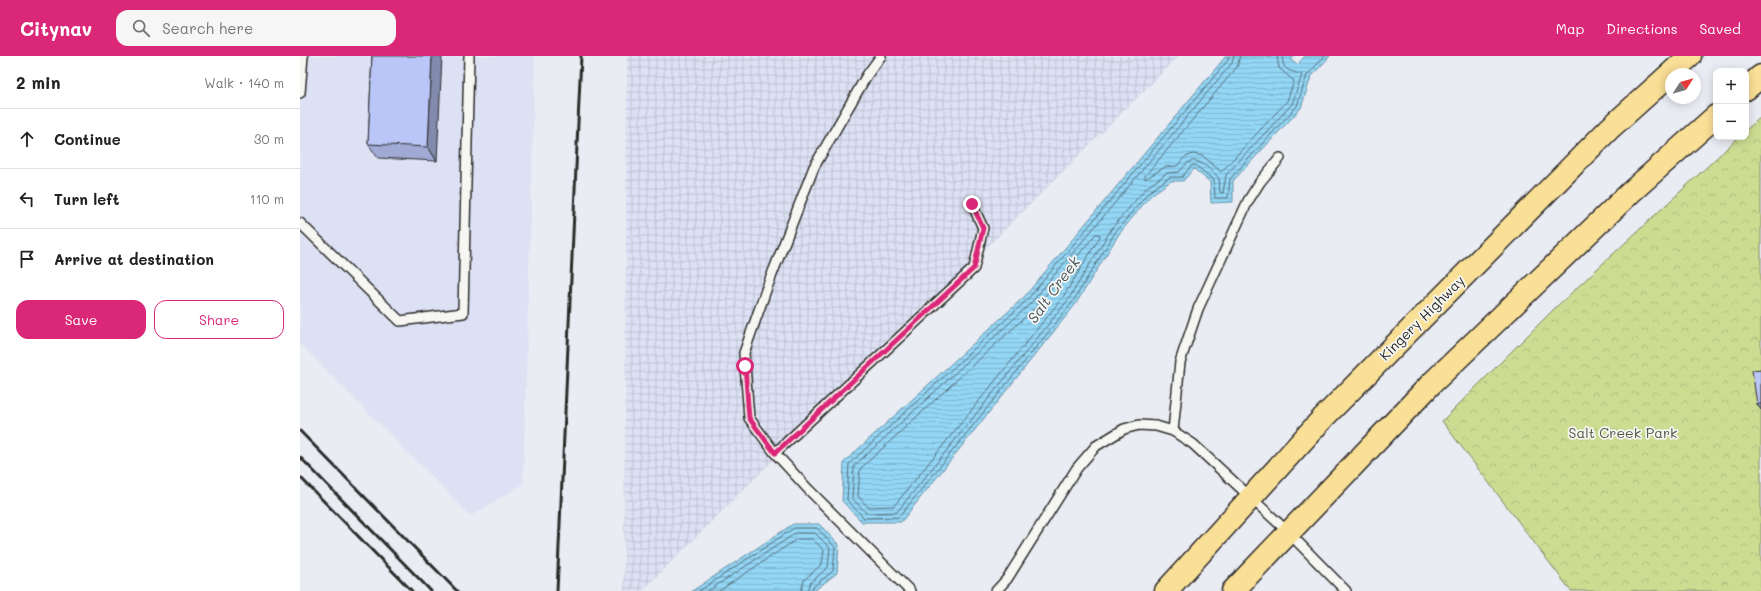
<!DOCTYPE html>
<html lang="en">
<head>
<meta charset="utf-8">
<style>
	body { margin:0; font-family:Mali,sans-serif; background:#f6f6f6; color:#222 }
	.controls { position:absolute; right:12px; top:12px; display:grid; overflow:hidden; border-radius:8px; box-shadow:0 2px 10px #0003 }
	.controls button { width:36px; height:36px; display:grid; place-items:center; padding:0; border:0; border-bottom:1px solid #e0e0e0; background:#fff; color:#222; font:20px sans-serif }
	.compass { position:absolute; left:1365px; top:12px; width:36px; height:36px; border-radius:50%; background:#fff; box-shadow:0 2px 10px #0003; rotate:54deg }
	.stop { position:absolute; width:12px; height:12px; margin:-9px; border:3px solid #db2777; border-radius:50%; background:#fff }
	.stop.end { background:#db2777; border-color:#fff; box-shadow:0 1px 4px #0008 }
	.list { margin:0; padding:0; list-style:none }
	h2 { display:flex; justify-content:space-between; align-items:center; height:52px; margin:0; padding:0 16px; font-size:17px }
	h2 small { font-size:13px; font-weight:400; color:#767676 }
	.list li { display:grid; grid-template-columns:26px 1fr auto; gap:12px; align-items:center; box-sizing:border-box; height:60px; padding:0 16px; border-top:1px solid #e0e0e0 }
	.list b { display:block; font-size:15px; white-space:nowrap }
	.list em { font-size:13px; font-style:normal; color:#767676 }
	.actions { display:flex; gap:8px; padding:12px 16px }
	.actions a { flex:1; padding:9px 0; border:1px solid #db2777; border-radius:12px; text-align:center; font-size:14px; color:#db2777 }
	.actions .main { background:#db2777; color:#fff }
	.icon { flex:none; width:22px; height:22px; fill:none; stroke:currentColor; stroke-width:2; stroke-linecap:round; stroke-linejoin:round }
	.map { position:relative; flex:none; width:1461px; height:535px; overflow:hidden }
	header { display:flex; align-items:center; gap:24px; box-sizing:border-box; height:56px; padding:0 20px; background:#db2777; color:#fff }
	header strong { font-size:19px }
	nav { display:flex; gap:22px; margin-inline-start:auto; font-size:14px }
	.search { width:280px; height:36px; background:#f6f6f6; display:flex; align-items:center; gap:10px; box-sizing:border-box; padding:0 14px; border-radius:12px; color:#767676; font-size:15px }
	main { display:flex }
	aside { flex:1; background:#fff }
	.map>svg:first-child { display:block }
	.built { fill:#dce1f4 }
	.industrial { fill:url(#industrial-grid) }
	.park { fill:url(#park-crowns); stroke:#7c845e }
	.water { fill:url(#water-rules); stroke:#6992a4 }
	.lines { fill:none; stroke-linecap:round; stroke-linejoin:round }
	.shore { stroke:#556f7c; stroke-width:1 }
	.service-casing { stroke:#2b2b2b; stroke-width:12 }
	.trunk-casing { stroke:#2b2b2b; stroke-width:25 }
	.service { stroke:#f6f6f2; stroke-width:9 }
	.trunk { stroke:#fadf96; stroke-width:22 }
	.rail { stroke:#2b2b2b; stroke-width:3 }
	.wall { fill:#a0aad4; stroke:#2b2b2b }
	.shaded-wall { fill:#828bad; stroke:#2b2b2b }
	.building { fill:#bac6f7; stroke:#2b2b2b }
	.route { stroke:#db2777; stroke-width:5 }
	.labels { text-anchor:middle; stroke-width:3.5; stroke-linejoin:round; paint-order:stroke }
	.street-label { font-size:14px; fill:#2b2b2b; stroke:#f6f6f2 }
	.park-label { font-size:14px; fill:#535845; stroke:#f6f6f2 }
	.water-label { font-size:15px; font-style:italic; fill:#45565e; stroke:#f6f6f2 }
</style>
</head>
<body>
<header>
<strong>Citynav</strong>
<div class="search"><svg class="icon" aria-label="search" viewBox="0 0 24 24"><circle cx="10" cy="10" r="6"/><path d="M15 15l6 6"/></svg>Search here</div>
<nav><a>Map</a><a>Directions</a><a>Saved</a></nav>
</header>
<main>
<aside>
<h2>2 min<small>Walk · 140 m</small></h2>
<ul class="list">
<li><svg class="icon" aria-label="ahead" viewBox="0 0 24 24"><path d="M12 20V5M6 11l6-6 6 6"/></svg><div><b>Continue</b></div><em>30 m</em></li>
<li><svg class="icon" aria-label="left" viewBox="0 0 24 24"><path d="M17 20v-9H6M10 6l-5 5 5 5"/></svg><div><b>Turn left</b></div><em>110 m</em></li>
<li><svg class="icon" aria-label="arrive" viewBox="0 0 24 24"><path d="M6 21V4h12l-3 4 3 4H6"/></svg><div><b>Arrive at destination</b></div></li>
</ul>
<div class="actions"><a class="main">Save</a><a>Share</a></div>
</aside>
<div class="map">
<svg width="1461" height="535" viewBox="0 0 1461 535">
	<defs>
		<pattern id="industrial-grid" width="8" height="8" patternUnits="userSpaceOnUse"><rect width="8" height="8" fill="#dce1f4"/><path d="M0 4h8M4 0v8" fill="none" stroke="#bdc1d1"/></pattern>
		<pattern id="park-crowns" width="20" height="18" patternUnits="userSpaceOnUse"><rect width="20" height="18" fill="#ccdd92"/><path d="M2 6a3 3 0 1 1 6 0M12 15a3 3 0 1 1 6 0" fill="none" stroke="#afbe7e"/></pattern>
		<pattern id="water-rules" width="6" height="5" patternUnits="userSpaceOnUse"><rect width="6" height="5" fill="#93d6f5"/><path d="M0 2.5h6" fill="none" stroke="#7fb8d2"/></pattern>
	</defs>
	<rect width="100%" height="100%" fill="#eaecf3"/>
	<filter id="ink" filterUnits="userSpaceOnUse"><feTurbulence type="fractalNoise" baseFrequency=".025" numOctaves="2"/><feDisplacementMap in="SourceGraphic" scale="8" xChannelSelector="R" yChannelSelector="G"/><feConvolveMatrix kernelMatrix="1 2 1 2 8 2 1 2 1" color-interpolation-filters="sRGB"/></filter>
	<g filter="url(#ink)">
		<path class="built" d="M0 0H235L223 428 171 460 0 288Z"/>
		<path class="industrial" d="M327 0H879L342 535H324Z"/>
		<path class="park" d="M1461 61V535H1271L1142 365 1254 253 1439 81H1446V74Z"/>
		<g class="water">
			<path d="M926 0H994L991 4 997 9 1005 0H1030L1011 21 1001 52 933 125V146L911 147 910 126 894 113 883 125H871L851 139 819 178 775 249 601 466H562L542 445 544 406 724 241Z"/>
			<path d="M493 468H519L539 489 537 517 514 535H392Z"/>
		</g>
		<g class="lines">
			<g class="shore">
				<path d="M929 0 928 4 727 244 549 408 547 444 564 462 599 461 772 247 816 175 849 136 870 121H882L891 110 895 109 914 124 915 142H928L930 123 997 50 1007 19 1025 0"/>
				<path d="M934 0 932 7 730 248 554 410 552 442 566 457 597 456 768 244 812 172 846 132 867 117 879 116C883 112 886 107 891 105 898 102 916 117 919 123 920 127 919 132 920 136L923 137 926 119 992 48 1002 19C994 15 980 16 983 0"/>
				<path d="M940 0 937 11 845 120V123L865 111 877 110 885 101 893 98 903 100 920 115H922L987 45 994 25 979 12 977 0"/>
				<path d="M796 178H799L800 181 763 241 594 450 568 451 558 440 560 413 735 252Z"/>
				<path d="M399 535 494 472H517L535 491 533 515 513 531 512 535"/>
				<path d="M408 535 496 477H515L530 492 528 511 510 527 507 535"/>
				<path d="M419 535 497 483H512L524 494 522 508 504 524 501 535"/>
			</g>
			<g class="service-casing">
				<g id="service">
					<path d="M581 0 567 19 514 111 466 234 444 297 449 362 475 397 508 433 610 535"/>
					<path d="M0 37 3 0"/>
					<path d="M0 167 100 265 163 257 169 0"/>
					<path d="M873 375 880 306 898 253 948 145 960 126 980 102"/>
					<path d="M475 397 674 212 683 172 672 148"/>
					<path d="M696 535 707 523 777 412 796 390 824 373 839 369 856 370 873 375 893 388 988 476 1046 535"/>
				</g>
			</g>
			<g class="trunk-casing">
				<g id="trunk">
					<path d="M1446 33 1461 20"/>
					<path d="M866 535 1024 361 1309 73 1390 0"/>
					<path d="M933 535 1131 328 1331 136 1416 60"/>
				</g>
			</g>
			<use href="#service" class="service"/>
			<use href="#trunk" class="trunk"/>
			<g class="rail">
				<path d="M0 375 157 535"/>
				<path d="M0 401 131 535"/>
				<path d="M0 421 112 535"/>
				<path d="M257 535 281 0"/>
			</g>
		</g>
		<g class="wall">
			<path d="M72 0 137 105 78 102 68 88Z"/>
			<path d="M1461 313V354L1457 348Z"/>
		</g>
		<path class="shaded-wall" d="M132 0H142L137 105 128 91Z"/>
		<g class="building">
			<path d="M72 0H132L128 91 68 88Z"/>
			<path d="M1461 313V348H1457L1452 314Z"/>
		</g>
	</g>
	<g class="lines" filter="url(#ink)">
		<path class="route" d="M445 310 449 362 475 397 674 212 683 172 672 148"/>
	</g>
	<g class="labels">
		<g class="street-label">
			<text transform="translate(1122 262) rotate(-45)" y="5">Kingery Highway</text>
		</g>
		<g class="park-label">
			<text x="1323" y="382">Salt Creek Park</text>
		</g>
		<g class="water-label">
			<text transform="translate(754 234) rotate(-54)" y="5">Salt Creek</text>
		</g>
	</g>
</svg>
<div class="controls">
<button>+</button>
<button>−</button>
</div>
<svg class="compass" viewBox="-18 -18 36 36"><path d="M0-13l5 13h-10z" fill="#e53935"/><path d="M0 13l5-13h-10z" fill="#767676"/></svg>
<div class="stop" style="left:445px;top:310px"></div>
<div class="stop end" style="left:672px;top:148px"></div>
</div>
</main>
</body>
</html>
